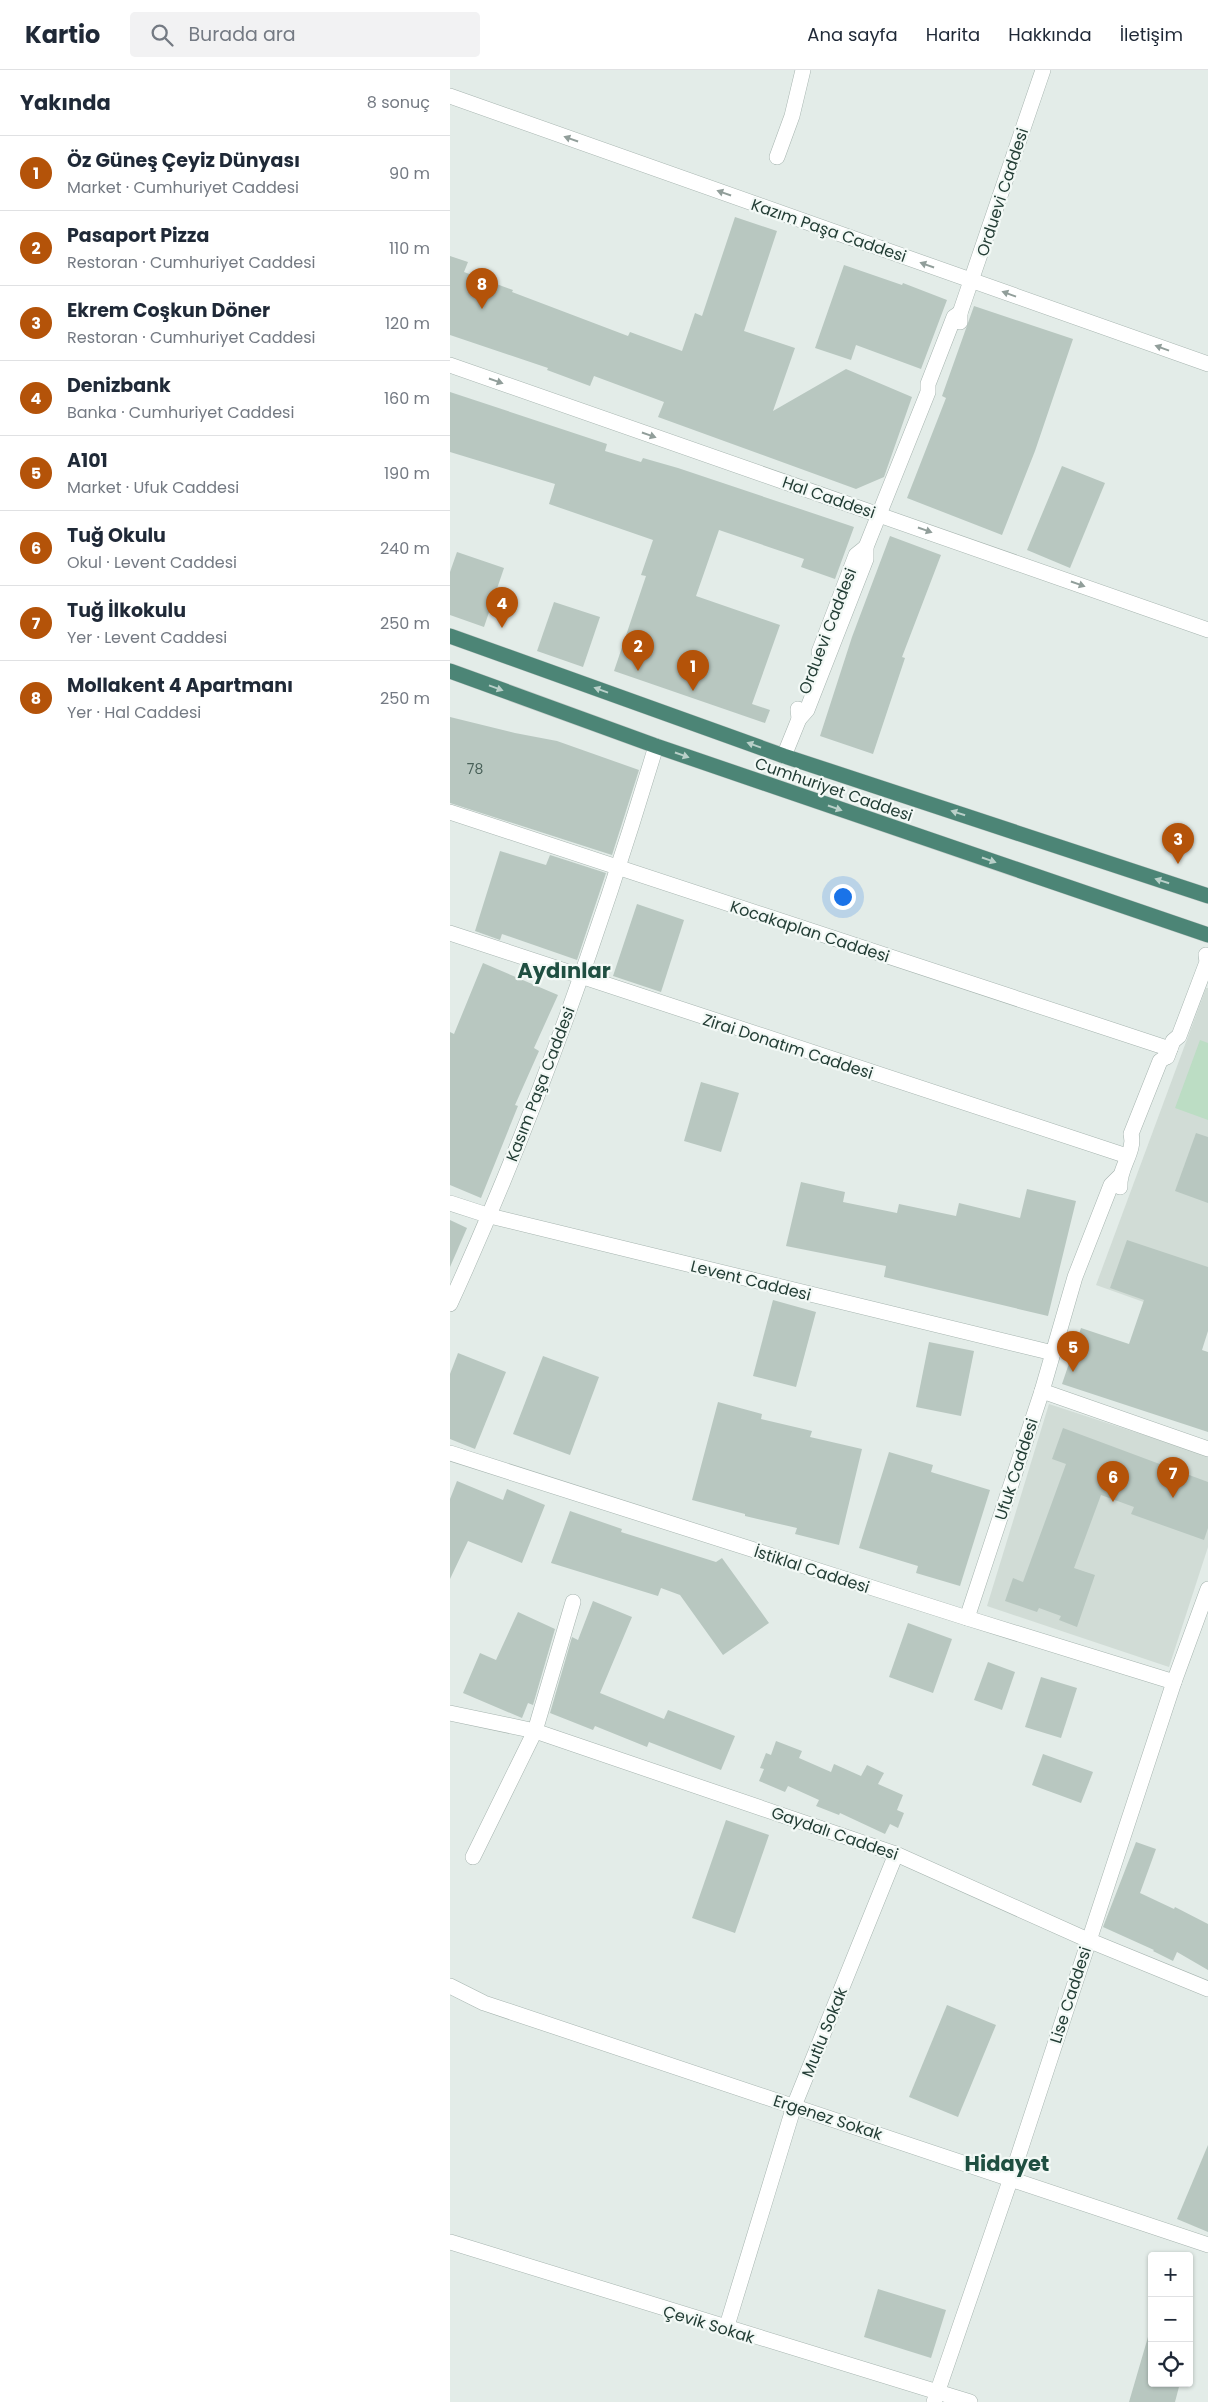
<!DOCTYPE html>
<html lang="tr">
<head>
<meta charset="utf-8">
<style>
	body { margin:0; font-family:Poppins,sans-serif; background:#f2f2f3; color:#1f2937 }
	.controls { position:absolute; right:15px; bottom:15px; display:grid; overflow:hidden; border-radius:5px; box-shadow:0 1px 4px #0004 }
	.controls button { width:45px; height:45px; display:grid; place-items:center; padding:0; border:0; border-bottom:1px solid #e0e1e3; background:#fff; color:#1f2937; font:25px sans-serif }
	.you { position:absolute; left:392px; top:826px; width:18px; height:18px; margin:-12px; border:4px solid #fff; border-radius:50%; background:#1a73e8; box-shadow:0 0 0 8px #1a73e833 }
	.badge { display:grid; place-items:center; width:32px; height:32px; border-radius:50%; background:#b45309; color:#fff; font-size:16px; font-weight:700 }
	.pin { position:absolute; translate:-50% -41px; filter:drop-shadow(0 1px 2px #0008) }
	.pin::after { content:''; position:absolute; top:26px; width:18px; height:15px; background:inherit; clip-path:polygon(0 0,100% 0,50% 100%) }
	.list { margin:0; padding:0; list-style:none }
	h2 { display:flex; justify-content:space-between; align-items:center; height:65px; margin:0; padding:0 20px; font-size:21px }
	h2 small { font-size:16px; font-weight:400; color:#747a83 }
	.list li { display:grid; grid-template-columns:32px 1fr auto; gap:15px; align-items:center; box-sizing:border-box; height:75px; padding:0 20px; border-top:1px solid #e0e1e3 }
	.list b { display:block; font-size:19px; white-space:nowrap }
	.list p { margin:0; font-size:16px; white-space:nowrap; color:#747a83 }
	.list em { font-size:16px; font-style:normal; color:#747a83 }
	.icon { flex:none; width:28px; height:28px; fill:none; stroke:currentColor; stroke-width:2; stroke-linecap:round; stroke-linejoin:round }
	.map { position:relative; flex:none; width:758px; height:2332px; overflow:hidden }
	header { display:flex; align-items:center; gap:30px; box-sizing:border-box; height:70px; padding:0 25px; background:#fff; border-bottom:1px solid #e0e1e3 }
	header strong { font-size:24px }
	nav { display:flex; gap:28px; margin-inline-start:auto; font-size:18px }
	.search { width:350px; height:45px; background:#f2f2f3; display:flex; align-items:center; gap:12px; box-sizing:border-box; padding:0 18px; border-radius:5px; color:#747a83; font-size:19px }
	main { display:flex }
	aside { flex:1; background:#fff }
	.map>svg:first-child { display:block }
	.built { fill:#d1dcd6 }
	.green { fill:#bcddc4 }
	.building { fill:#b8c7c0 }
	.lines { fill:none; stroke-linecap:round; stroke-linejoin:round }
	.minor-casing { stroke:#a6b4af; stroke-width:16 }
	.tertiary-casing { stroke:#a6b4af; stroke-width:16 }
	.trunk-casing { stroke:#c1c9c6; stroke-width:16 }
	.minor { stroke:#fff; stroke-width:15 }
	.tertiary { stroke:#fff; stroke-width:15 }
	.trunk { stroke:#4c8576; stroke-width:15 }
	.oneway { fill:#919e9a }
	.oneway2 { fill:#b9d0c9 }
	.labels { text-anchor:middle; stroke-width:4.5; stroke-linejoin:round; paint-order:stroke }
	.number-label { font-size:14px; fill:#486058 }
	.street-label { font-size:16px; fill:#233d35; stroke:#f3f9f6 }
	.district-label { font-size:21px; font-weight:bold; fill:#1f4f41; stroke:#f3f9f6 }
</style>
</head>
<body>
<header>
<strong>Kartio</strong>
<div class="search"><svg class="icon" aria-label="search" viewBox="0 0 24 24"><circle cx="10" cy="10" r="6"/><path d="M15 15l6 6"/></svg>Burada ara</div>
<nav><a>Ana sayfa</a><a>Harita</a><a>Hakkında</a><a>İletişim</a></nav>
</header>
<main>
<aside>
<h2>Yakında<small>8 sonuç</small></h2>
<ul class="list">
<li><span class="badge">1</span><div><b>Öz Güneş Çeyiz Dünyası</b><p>Market · Cumhuriyet Caddesi</p></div><em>90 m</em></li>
<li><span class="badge">2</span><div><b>Pasaport Pizza</b><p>Restoran · Cumhuriyet Caddesi</p></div><em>110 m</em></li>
<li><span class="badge">3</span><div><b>Ekrem Coşkun Döner</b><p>Restoran · Cumhuriyet Caddesi</p></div><em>120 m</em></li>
<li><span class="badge">4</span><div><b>Denizbank</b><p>Banka · Cumhuriyet Caddesi</p></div><em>160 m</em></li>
<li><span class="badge">5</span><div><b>A101</b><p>Market · Ufuk Caddesi</p></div><em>190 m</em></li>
<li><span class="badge">6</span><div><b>Tuğ Okulu</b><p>Okul · Levent Caddesi</p></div><em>240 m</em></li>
<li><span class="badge">7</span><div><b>Tuğ İlkokulu</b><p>Yer · Levent Caddesi</p></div><em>250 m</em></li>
<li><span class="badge">8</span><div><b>Mollakent 4 Apartmanı</b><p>Yer · Hal Caddesi</p></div><em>250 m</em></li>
</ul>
</aside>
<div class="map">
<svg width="758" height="2332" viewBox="0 0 758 2332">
	<rect width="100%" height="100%" fill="#e3ece8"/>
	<g class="built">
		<path d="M756 918H758V1255L646 1215Z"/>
		<path d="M599 1334 758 1386V1477L719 1597 537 1536Z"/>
	</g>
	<path class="green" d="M750 970 758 973V1050L725 1038Z"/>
	<g class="building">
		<path d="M285 147 327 161 294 261 345 278 323 341 396 299 462 327 434 407 406 419 208 347 214 332 144 306 140 316 97 300 98 298 0 265V186L18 192 14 202 63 220 62 222 178 266 180 262 232 281 245 243 252 246Z"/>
		<path d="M394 195 452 215 453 213 497 230 471 299 406 275 401 290 365 278Z"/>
		<path d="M524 236 623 269 585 381 552 465 457 428 496 328 492 326Z"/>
		<path d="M0 322 157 374 155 381 191 392 193 388 228 398 404 457 385 509 351 497 354 489 269 460 246 526 330 555 302 634 320 640 315 653 164 601 196 506 191 505 203 470 99 434 105 414 0 382Z"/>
		<path d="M612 396 655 413 620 498 577 480Z"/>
		<path d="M440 466 491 485 452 587 455 588 423 684 370 666 402 567Z"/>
		<path d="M7 482 54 498 34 557 0 545V502Z"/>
		<path d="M104 532 150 547 133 597 87 581Z"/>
		<path d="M0 647 65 663 107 671 189 700 162 785 0 733Z"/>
		<path d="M50 781 96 795 100 785 156 803 127 890 52 864 50 870 25 861Z"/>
		<path d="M187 834 234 850 211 922 163 906Z"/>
		<path d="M33 893 108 925 84 978 89 981 65 1035 68 1036 31 1128 0 1115V962L4 964Z"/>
		<path d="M251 1012 289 1023 271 1082 234 1071Z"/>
		<path d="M746 1063 758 1067V1133L725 1121Z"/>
		<path d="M351 1112 395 1122 393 1132 447 1143 449 1134 506 1146 509 1133 570 1148 577 1119 626 1131 598 1246 434 1207 436 1196 336 1176Z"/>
		<path d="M0 1150 17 1158 0 1197Z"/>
		<path d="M677 1170 758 1197V1261L752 1280 758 1282V1362L612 1314 631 1258 679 1274 694 1230 660 1218Z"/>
		<path d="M323 1230 366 1242 346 1317 303 1306Z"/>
		<path d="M479 1272 524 1281 511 1346 466 1337Z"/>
		<path d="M8 1283 56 1302 25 1379 0 1369V1304Z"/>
		<path d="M93 1286 149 1307 120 1385 63 1364Z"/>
		<path d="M268 1332 312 1344 311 1349 362 1361 360 1367 412 1379 389 1475 345 1464 347 1458 295 1446V1444L242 1430Z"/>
		<path d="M613 1358 758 1412V1458L754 1470 681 1444 684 1437 651 1425 624 1498 645 1505 627 1557 609 1550 611 1546 589 1538 587 1542 555 1531 563 1508 573 1512 616 1394 602 1389Z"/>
		<path d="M439 1382 483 1395 481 1402 540 1420 510 1516 466 1503 468 1496 409 1478Z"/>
		<path d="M7 1411 53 1430 57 1419 95 1435 72 1493 18 1471 0 1509V1429Z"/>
		<path d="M120 1441 172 1459 171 1462 266 1492 272 1488 319 1553 273 1585 230 1525 211 1518 208 1526 101 1493Z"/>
		<path d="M143 1531 182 1547 150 1623 214 1649 218 1640 285 1666 271 1700 199 1672 197 1677 145 1656 143 1660 100 1643 122 1567 128 1570Z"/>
		<path d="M68 1542 105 1559 83 1635 78 1633 72 1648 13 1623 30 1583 46 1590Z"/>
		<path d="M458 1553 502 1569 483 1623 439 1607Z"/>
		<path d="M538 1592 565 1602 552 1640 524 1630Z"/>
		<path d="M591 1607 627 1618 611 1668 575 1657Z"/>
		<path d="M326 1671 352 1681 349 1688 381 1702 384 1694 411 1706 417 1695 434 1703 428 1714 453 1725 447 1740 454 1743 448 1758 440 1754 435 1764 390 1743 389 1745 366 1736 369 1730 338 1716 335 1722 309 1711 314 1699 310 1698 316 1683 321 1685Z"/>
		<path d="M593 1684 643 1702 631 1733 582 1715Z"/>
		<path d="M276 1750 319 1765 285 1863 242 1848Z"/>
		<path d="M686 1772 706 1779 690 1823 724 1839 725 1837 758 1854V1900L727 1882 723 1891 703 1881 704 1880 653 1857Z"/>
		<path d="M497 1935 546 1955 508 2047 459 2027Z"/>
		<path d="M758 2075V2162L727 2149Z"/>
		<path d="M428 2219 496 2240 481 2288 414 2267Z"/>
		<path d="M698 2267H702V2313H730L725 2332H679Z"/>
	</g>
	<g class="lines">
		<g class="minor-casing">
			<g id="minor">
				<path d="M327 87 342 46 353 0"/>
				<path d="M0 295 758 560"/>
				<path d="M0 742 720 979"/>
				<path d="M0 863 677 1086"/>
				<path d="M717 987 723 971 729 966 757 892 756 885"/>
				<path d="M670 1117C668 1099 686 1081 681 1064L710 991 717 986"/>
				<path d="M0 1133 40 1146 603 1283"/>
				<path d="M0 1234C82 1054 149 866 206 676"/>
				<path d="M592 1321 758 1379"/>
				<path d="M0 1383 517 1548 724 1612"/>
				<path d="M517 1548 592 1321 625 1207 661 1115 669 1107"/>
				<path d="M0 1643 85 1661 446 1784 638 1870 758 1919"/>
				<path d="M23 1787 85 1661 123 1532"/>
				<path d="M0 1916 34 1933 758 2175"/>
				<path d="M0 2172 520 2332"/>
				<path d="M276 2259 344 2036 446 1784"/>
			</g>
		</g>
		<g class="tertiary-casing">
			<g id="tertiary">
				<path d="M0 26 758 294"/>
				<path d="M510 252V243L593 0"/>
				<path d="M369 582 406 485 416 477"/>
				<path d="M349 649 357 640 416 489V477L478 322V314L504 247 510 243"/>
				<path d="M334 686 349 649 348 639"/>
				<path d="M484 2332 561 2108 724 1612 758 1519"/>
			</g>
		</g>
		<g class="trunk-casing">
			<g id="trunk">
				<path d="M0 566 334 686 758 826"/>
				<path d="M0 601 206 676 758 865"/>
			</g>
		</g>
		<use href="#minor" class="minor"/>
		<use href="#tertiary" class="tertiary"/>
		<use href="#trunk" class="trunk"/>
	</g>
	<defs><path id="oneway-solid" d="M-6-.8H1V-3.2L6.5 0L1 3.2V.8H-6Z" transform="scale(1.25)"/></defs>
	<g class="oneway">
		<use href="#oneway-solid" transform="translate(121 69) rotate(-161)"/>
		<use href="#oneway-solid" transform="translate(274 123) rotate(-161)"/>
		<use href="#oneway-solid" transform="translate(477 195) rotate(-161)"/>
		<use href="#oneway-solid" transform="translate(559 224) rotate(-160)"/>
		<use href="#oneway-solid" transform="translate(712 278) rotate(-160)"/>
		<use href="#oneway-solid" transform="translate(46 311) rotate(19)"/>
		<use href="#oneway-solid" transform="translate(199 365) rotate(19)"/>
		<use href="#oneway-solid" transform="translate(475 460) rotate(19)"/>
		<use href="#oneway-solid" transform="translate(628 514) rotate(19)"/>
	</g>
	<g class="oneway2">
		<use href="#oneway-solid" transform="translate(46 618) rotate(20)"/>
		<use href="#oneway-solid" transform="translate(151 620) rotate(-160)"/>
		<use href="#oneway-solid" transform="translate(304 675) rotate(-160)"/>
		<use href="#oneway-solid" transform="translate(232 685) rotate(19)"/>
		<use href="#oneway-solid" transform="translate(385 738) rotate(19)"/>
		<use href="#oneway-solid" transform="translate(508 743) rotate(-162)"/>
		<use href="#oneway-solid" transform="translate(539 790) rotate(19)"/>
		<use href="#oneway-solid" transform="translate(712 811) rotate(-162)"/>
	</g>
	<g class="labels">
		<g class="number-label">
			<text x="25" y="704">78</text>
		</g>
		<g class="street-label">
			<text transform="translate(552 122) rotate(-72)" y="6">Orduevi Caddesi</text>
			<text transform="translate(379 160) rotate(19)" y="6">Kazım Paşa Caddesi</text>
			<text transform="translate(379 427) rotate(19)" y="6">Hal Caddesi</text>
			<text transform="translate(377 561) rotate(-69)" y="6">Orduevi Caddesi</text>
			<text transform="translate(384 719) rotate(19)" y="6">Cumhuriyet Caddesi</text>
			<text transform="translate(360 861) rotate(18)" y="6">Kocakaplan Caddesi</text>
			<text transform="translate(338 976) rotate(18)" y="6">Zirai Donatım Caddesi</text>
			<text transform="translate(90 1014) rotate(-69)" y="6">Kasım Paşa Caddesi</text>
			<text transform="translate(301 1210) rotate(14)" y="6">Levent Caddesi</text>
			<text transform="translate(566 1399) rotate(-72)" y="6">Ufuk Caddesi</text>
			<text transform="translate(362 1499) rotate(18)" y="6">İstiklal Caddesi</text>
			<text transform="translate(385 1763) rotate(19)" y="6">Gaydalı Caddesi</text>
			<text transform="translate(620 1925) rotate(-72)" y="6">Lise Caddesi</text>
			<text transform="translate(374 1962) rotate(-68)" y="6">Mutlu Sokak</text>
			<text transform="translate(378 2047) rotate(18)" y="6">Ergenez Sokak</text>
			<text transform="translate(259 2254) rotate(17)" y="6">Çevik Sokak</text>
		</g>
		<g class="district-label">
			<text x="114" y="908">Aydınlar</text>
			<text x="557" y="2101">Hidayet</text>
		</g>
	</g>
</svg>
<div class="controls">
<button>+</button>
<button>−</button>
<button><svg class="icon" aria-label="locate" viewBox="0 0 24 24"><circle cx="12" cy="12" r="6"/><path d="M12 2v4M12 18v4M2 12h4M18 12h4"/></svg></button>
</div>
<div class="you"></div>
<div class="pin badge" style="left:243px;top:621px">1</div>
<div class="pin badge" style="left:188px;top:601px">2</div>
<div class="pin badge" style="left:728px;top:794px">3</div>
<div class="pin badge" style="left:52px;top:558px">4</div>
<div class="pin badge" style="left:623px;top:1302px">5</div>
<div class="pin badge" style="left:663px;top:1432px">6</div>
<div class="pin badge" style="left:723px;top:1428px">7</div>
<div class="pin badge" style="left:32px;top:239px">8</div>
</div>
</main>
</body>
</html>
